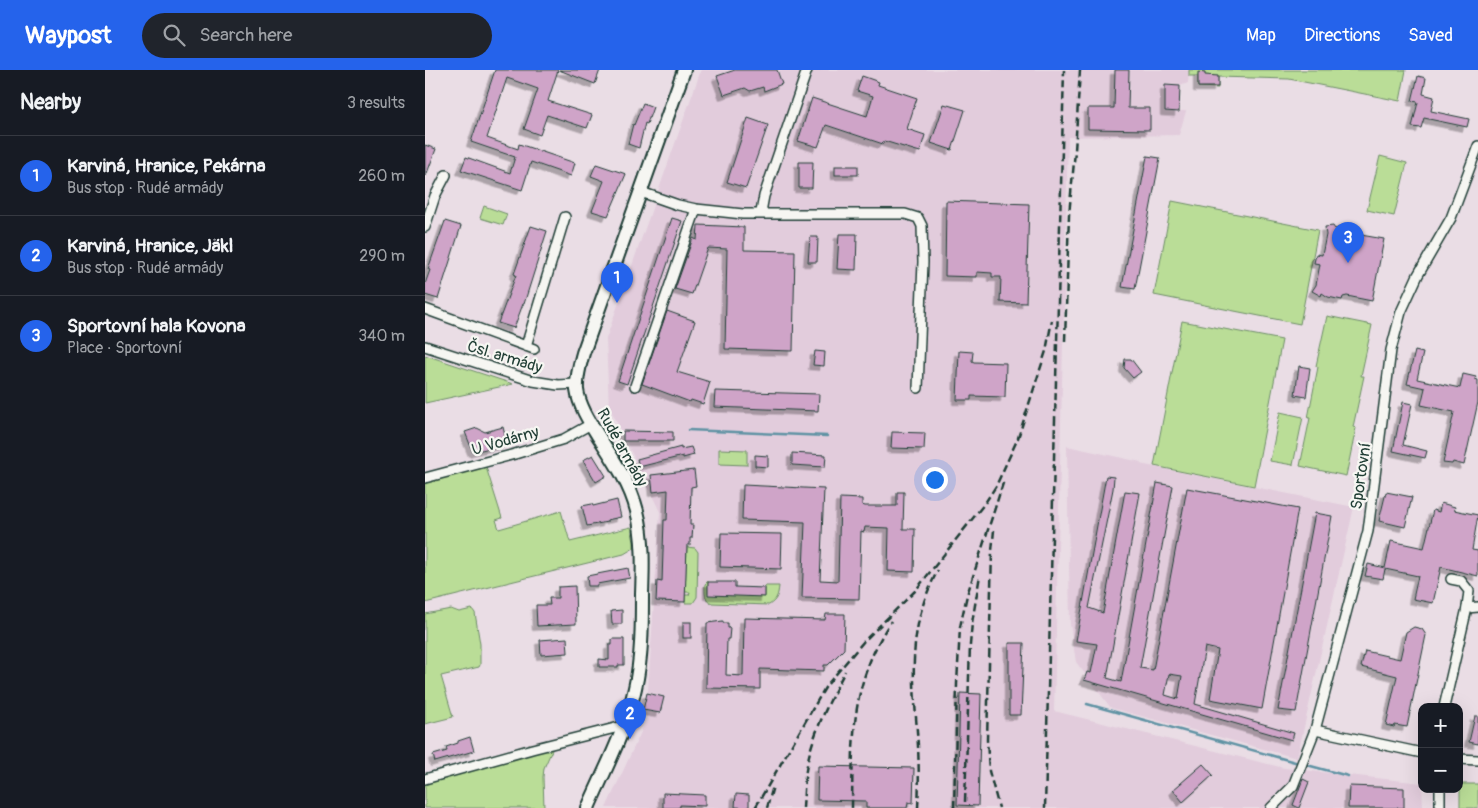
<!DOCTYPE html>
<html lang="en">
<head>
<meta charset="utf-8">
<style>
	body { margin:0; font-family:Pangolin,sans-serif; background:#20242c; color:#f1f3f6 }
	.controls { position:absolute; right:15px; bottom:15px; display:grid; overflow:hidden; border-radius:10px; box-shadow:0 5px 20px #0002 }
	.controls button { width:45px; height:45px; display:grid; place-items:center; padding:0; border:0; border-bottom:1px solid #363941; background:#171b24; color:#f1f3f6; font:25px sans-serif }
	.you { position:absolute; left:509px; top:409px; width:18px; height:18px; margin:-12px; border:4px solid #fff; border-radius:50%; background:#1a73e8; box-shadow:0 0 0 8px #1a73e833 }
	.badge { display:grid; place-items:center; width:32px; height:32px; border-radius:50%; background:#2563eb; color:#fff; font-size:16px; font-weight:700 }
	.pin { position:absolute; translate:-50% -41px; filter:drop-shadow(0 1px 2px #0008) }
	.pin::after { content:''; position:absolute; top:26px; width:18px; height:15px; background:inherit; clip-path:polygon(0 0,100% 0,50% 100%) }
	.list { margin:0; padding:0; list-style:none }
	h2 { display:flex; justify-content:space-between; align-items:center; height:65px; margin:0; padding:0 20px; font-size:21px }
	h2 small { font-size:16px; font-weight:400; color:#9ea1a6 }
	.list li { display:grid; grid-template-columns:32px 1fr auto; gap:15px; align-items:center; box-sizing:border-box; height:80px; padding:0 20px; border-top:1px solid #363941 }
	.list b { display:block; font-size:19px; white-space:nowrap }
	.list p { margin:0; font-size:16px; white-space:nowrap; color:#9ea1a6 }
	.list em { font-size:16px; font-style:normal; color:#9ea1a6 }
	.icon { flex:none; width:28px; height:28px; fill:none; stroke:currentColor; stroke-width:2; stroke-linecap:round; stroke-linejoin:round }
	.map { position:relative; flex:none; width:1053px; height:738px; overflow:hidden }
	header { display:flex; align-items:center; gap:30px; box-sizing:border-box; height:70px; padding:0 25px; background:#2563eb; color:#fff }
	header strong { font-size:24px }
	nav { display:flex; gap:28px; margin-inline-start:auto; font-size:18px }
	.search { width:350px; height:45px; background:#20242c; display:flex; align-items:center; gap:12px; box-sizing:border-box; padding:0 18px; border-radius:28px; color:#9ea1a6; font-size:19px }
	main { display:flex }
	aside { flex:1; background:#171b24 }
	.map>svg:first-child { display:block }
	.built { fill:#e2ccdc }
	.green { fill:#badd97; stroke:#6c8d66 }
	.lines { fill:none; stroke-linecap:round; stroke-linejoin:round }
	.stream { stroke:#6193a4; stroke-width:2.5 }
	.building { fill:#cfa4c8; stroke:#1f3d34; fill-rule:evenodd; filter:url(#shadow) }
	.street-casing { stroke:#1f3d34; stroke-width:12 }
	.secondary-casing { stroke:#1f3d34; stroke-width:16 }
	.street { stroke:#f6f6f2; stroke-width:9 }
	.secondary { stroke:#f6f6f2; stroke-width:12 }
	.rail { stroke:#1f3d34; stroke-width:2.5; stroke-dasharray:8 4; stroke-linecap:butt }
	.labels { text-anchor:middle; stroke-width:4.5; stroke-linejoin:round; paint-order:stroke }
	.street-label { font-size:16px; fill:#1f3d34; stroke:#f6f6f2 }
</style>
</head>
<body>
<header>
<strong>Waypost</strong>
<div class="search"><svg class="icon" aria-label="search" viewBox="0 0 24 24"><circle cx="10" cy="10" r="6"/><path d="M15 15l6 6"/></svg>Search here</div>
<nav><a>Map</a><a>Directions</a><a>Saved</a></nav>
</header>
<main>
<aside>
<h2>Nearby<small>3 results</small></h2>
<ul class="list">
<li><span class="badge">1</span><div><b>Karviná, Hranice, Pekárna</b><p>Bus stop · Rudé armády</p></div><em>260 m</em></li>
<li><span class="badge">2</span><div><b>Karviná, Hranice, Jäkl</b><p>Bus stop · Rudé armády</p></div><em>290 m</em></li>
<li><span class="badge">3</span><div><b>Sportovní hala Kovona</b><p>Place · Sportovní</p></div><em>340 m</em></li>
</ul>
</aside>
<div class="map">
<svg width="1053" height="738" viewBox="0 0 1053 738">
	<defs>
		<filter id="shadow"><feDropShadow dx="-4.5" dy="4.5" stdDeviation="0" flood-color="#0004"/></filter>
	</defs>
	<rect width="100%" height="100%" fill="#eadde5"/>
	<filter id="ink" filterUnits="userSpaceOnUse"><feTurbulence type="fractalNoise" baseFrequency=".02" numOctaves="2"/><feDisplacementMap in="SourceGraphic" scale="10" xChannelSelector="R" yChannelSelector="G"/><feConvolveMatrix kernelMatrix="1 2 1 2 8 2 1 2 1" color-interpolation-filters="sRGB"/></filter>
	<g filter="url(#ink)">
		<g class="built">
			<path d="M276 0H764L763 13 755 16 754 41H761L754 65 643 67 629 641 859 698 997 713 998 738H181L221 651 235 442 184 336 181 269Z"/>
			<path d="M642 376 716 392 715 394 929 437 872 688 686 638 651 592 645 554Z"/>
		</g>
		<g class="green">
			<path d="M764 0H981L975 31 864 9 793 7V18L773 17V6H764Z"/>
			<path d="M955 86 982 93 969 146 942 140Z"/>
			<path d="M747 131 893 160 875 254 729 225Z"/>
			<path d="M59 136 82 144 78 155 55 148Z"/>
			<path d="M902 246 947 255 936 306H939L928 357 931 358 921 406 875 396 885 348H883L893 297 891 296Z"/>
			<path d="M757 251 857 270 829 416 729 396Z"/>
			<path d="M0 285 88 314 0 333Z"/>
			<path d="M855 342 878 347 868 395 845 391Z"/>
			<path d="M294 379 322 380V395L294 394Z"/>
			<path d="M61 397 77 448 71 450 74 459 136 441 145 472 206 457 209 472V478L199 484 0 533V413Z"/>
			<path d="M262 477 270 478 273 482 272 527 268 533H260V525H264L265 522H260Z"/>
			<path d="M283 511V524L340 526V516H354C353 525 352 530 344 535L287 533C279 530 280 523 280 514Z"/>
			<path d="M26 539 34 542 47 539 50 543 55 574V595L54 597 16 606 28 647 0 654V544Z"/>
			<path d="M126 678 127 680 119 698 118 707 119 738H0V712Z"/>
			<rect x="1035" y="714" width="18" height="24"/>
		</g>
		<g class="lines">
			<g class="stream">
				<path d="M263 360 402 366"/>
				<path d="M662 634 870 692"/>
				<path d="M882 695 923 706"/>
			</g>
		</g>
		<g class="building">
			<path d="M70 0H133L123 31 167 45 162 58 122 45 115 65 99 59 113 19 82 8 62 68 93 79 94 74 150 93 146 106 106 92 97 120 36 100 41 87 85 103 90 87 46 72Z"/>
			<path d="M134 0H175L170 14Z"/>
			<path d="M310 0H352L357 14 339 21 338 17 325 21 320 18 299 25 292 6Z"/>
			<path d="M690 0H704L703 38H725V60L663 59V38H689Z"/>
			<path d="M773 2 780 3V5L793 6V17H773Z"/>
			<path d="M437 6 454 12 453 15 492 28 482 59 500 65 495 82 459 71 458 74 401 55 393 77 373 71 387 28 442 46 448 26 432 21Z"/>
			<path d="M993 6 1001 8 998 24 1009 27 1006 41 1044 49 1042 57 999 48 996 58 987 57 993 32 987 31Z"/>
			<path d="M740 15 755 16 754 42 740 41Z"/>
			<path d="M218 33 228 37 222 54 220 53 214 78 203 74 208 54 209 55Z"/>
			<path d="M519 34 540 40 527 80 506 73Z"/>
			<path d="M323 48 343 55 321 118 302 112Z"/>
			<path d="M0 75 11 79 1 106H0Z"/>
			<path d="M722 86 735 88 710 219 697 217Z"/>
			<path d="M374 92H388L387 118H374Z"/>
			<path d="M171 94 201 104 183 146 167 141 179 111 166 106Z"/>
			<rect x="410" y="96" width="23" height="9"/>
			<path d="M521 131 604 134 601 233 575 232 576 207H567V203L552 202V207L520 206Z"/>
			<path d="M247 148 257 151 202 314 193 311Z"/>
			<path d="M20 151 36 156 13 229 0 225V214L5 200 3 199Z"/>
			<path d="M273 155 319 157V180L370 181 368 281 300 279 302 179 283 178 267 224 250 219 268 168 272 170Z"/>
			<path d="M106 156 122 161 99 234H98L89 258 73 253 91 205 89 204Z"/>
			<path d="M908 156 910 159 916 157 931 160 930 164 959 169 947 231 922 226 918 227 917 230 903 227 897 223 896 226 887 221 891 215 895 194 889 193 891 184 897 185 901 165 900 157Z"/>
			<path d="M414 164H432L431 200 412 199Z"/>
			<path d="M385 167H393L392 192H383Z"/>
			<path d="M242 241 270 251 252 302 285 312 278 334 266 330 265 332 217 314Z"/>
			<path d="M390 281 400 282 399 296 388 295Z"/>
			<path d="M534 281 548 282 547 291 549 292 581 293 580 327 546 326V330H532Z"/>
			<path d="M990 281 998 283 992 309 1035 318 1038 304 1051 307 1050 309 1053 310V332L1039 395 1028 392 1027 394 1018 393 1029 342 996 335 1000 318 982 314Z"/>
			<path d="M700 289H706L716 302 708 308 699 298Z"/>
			<path d="M874 296 885 298 881 327 870 325Z"/>
			<path d="M290 321 394 324 393 341 289 337Z"/>
			<path d="M978 332 987 334 978 375 1002 381 1000 388 968 381Z"/>
			<path d="M78 357 82 374 48 382 40 362 52 358 60 362Z"/>
			<path d="M198 361 248 362V371H198Z"/>
			<path d="M467 362 500 363 499 379 466 378Z"/>
			<path d="M256 377V379L266 377 269 385 258 388V386L214 397 212 389Z"/>
			<path d="M367 383 401 385 400 397 367 395Z"/>
			<path d="M168 385 181 406 171 412 158 390Z"/>
			<path d="M330 385 343 386V397L330 396Z"/>
			<path d="M269 400 271 416 266 417 265 455H268L267 468H265V475H262L260 532 231 531 232 511 237 512 239 450H242L243 420 228 422 226 405Z"/>
			<path d="M681 406 689 407 688 419 664 538 678 543 700 421 715 423 682 608 696 612 732 413 748 416 715 598 728 600 762 418 873 439 837 639 785 629 793 580 780 577 770 634 869 663 867 670 659 610 662 602 666 603 672 574 651 571ZM744 604 757 606 753 629 740 625Z"/>
			<path d="M318 415 399 419 395 510 413 511 415 428 437 429V435L440 436H472V422H479L478 459H490L489 502 463 501 464 458 440 457 439 462 436 461 434 529 377 528 380 452 317 450Z"/>
			<path d="M961 422 987 427 980 457 954 451Z"/>
			<path d="M192 430 196 447 182 450V452L162 456 157 436 167 434 168 436Z"/>
			<path d="M1016 433 1030 437 1029 440 1053 445 1047 480 1053 481V506L1016 497 1008 533 988 529 993 506 960 499 958 509 940 506 943 494 960 498 966 471 999 478 1008 440 1014 442Z"/>
			<path d="M890 443 907 446 871 642 853 640Z"/>
			<path d="M296 463 357 464 356 499 295 497Z"/>
			<path d="M203 498 205 508 172 514V516H163L162 506Z"/>
			<path d="M283 512H310V517L340 518V527L283 525Z"/>
			<path d="M150 516 151 554 112 556 111 535H125L124 528H133V517Z"/>
			<path d="M197 540V554H187L186 541Z"/>
			<path d="M401 544H420L419 579 403 595H399V601L335 599V619L281 618 282 553 298 551V553H303V558H305L304 569H302L301 605 318 606 319 548 400 550Z"/>
			<rect x="258" y="552" width="8" height="16"/>
			<path d="M989 557 997 559 1001 565 982 657 970 655 969 657 961 655 972 606 936 597 940 581 975 589 981 562Z"/>
			<path d="M142 568 143 583 116 585 115 570Z"/>
			<path d="M187 569H199V595H193V597H174V589L184 590V575H187Z"/>
			<path d="M584 573H599L596 645H584Z"/>
			<path d="M222 623 239 627 235 643 218 640Z"/>
			<path d="M535 623 556 624 553 736 532 735Z"/>
			<path d="M1050 646H1053V674L1044 672Z"/>
			<path d="M45 667 49 681 10 692 8 685 22 681 21 677 33 673V671Z"/>
			<path d="M778 694 788 705 758 732 748 720Z"/>
			<path d="M393 696 489 698 488 733 483 732 482 738H441V731L392 730Z"/>
			<path d="M878 709 884 712 874 738 868 735Z"/>
			<path d="M924 716 979 718V738H923Z"/>
			<path d="M238 723 280 725V736L255 735V737L252 738H238Z"/>
			<path d="M311 724 324 725V738L310 737Z"/>
		</g>
		<g class="lines">
			<g class="street-casing">
				<g id="street">
					<path d="M216 122 253 135 271 139 318 144H480L493 148 497 156 498 192 493 318"/>
					<path d="M336 142 339 126 382 0"/>
					<path d="M0 157 10 126 21 105"/>
					<path d="M0 239 109 279"/>
					<path d="M0 276 108 311 133 315 152 314"/>
					<path d="M101 276 140 147"/>
					<path d="M210 316 271 139"/>
					<path d="M0 408 90 384 139 369 166 354"/>
					<path d="M1042 538 1053 537"/>
					<path d="M1019 637 1042 538 1044 521 1036 511 1026 509"/>
					<path d="M890 660 997 683"/>
					<path d="M1034 689 1053 690"/>
					<path d="M0 709 107 679 198 656"/>
					<path d="M846 738 868 716 890 660 943 461 966 280 976 242 993 205 1026 148 1053 76"/>
					<path d="M1015 738V719"/>
				</g>
			</g>
			<g class="secondary-casing">
				<path id="secondary" d="M163 738C180 699 201 660 210 618 217 588 217 555 217 524 218 497 219 468 212 441 205 413 188 389 172 364 164 351 154 335 152 320 151 307 155 294 158 283L259 0"/>
			</g>
			<use href="#street" class="street"/>
			<use href="#secondary" class="secondary"/>
			<g class="rail">
				<path d="M640 271 644 145 650 81 655 0"/>
				<path d="M569 460 567 481 562 670 564 701 574 738"/>
				<path d="M540 732 545 575 547 553 555 505"/>
				<path d="M330 738 401 616 439 571 490 521 560 433 571 416 593 368 621 281 627 250"/>
				<path d="M342 738 348 716"/>
				<path d="M378 738C379 724 379 709 382 695 388 662 405 630 420 601"/>
				<path d="M427 738C428 665 425 615 466 551"/>
				<path d="M493 738C494 718 494 697 493 676 489 611 480 561 513 500"/>
				<path d="M529 738 532 614 535 557 542 525 579 410"/>
				<path d="M620 738 639 0"/>
			</g>
		</g>
	</g>
	<g class="labels">
		<g class="street-label">
			<text transform="translate(80 286) rotate(17)" y="6">Čsl. armády</text>
			<text transform="translate(80 370) rotate(-16)" y="6">U Vodárny</text>
			<text transform="translate(198 377) rotate(61)" y="6">Rudé armády</text>
			<text transform="translate(935 406) rotate(-82)" y="6">Sportovní</text>
		</g>
	</g>
</svg>
<div class="controls">
<button>+</button>
<button>−</button>
</div>
<div class="you"></div>
<div class="pin badge" style="left:192px;top:233px">1</div>
<div class="pin badge" style="left:205px;top:669px">2</div>
<div class="pin badge" style="left:923px;top:193px">3</div>
</div>
</main>
</body>
</html>
